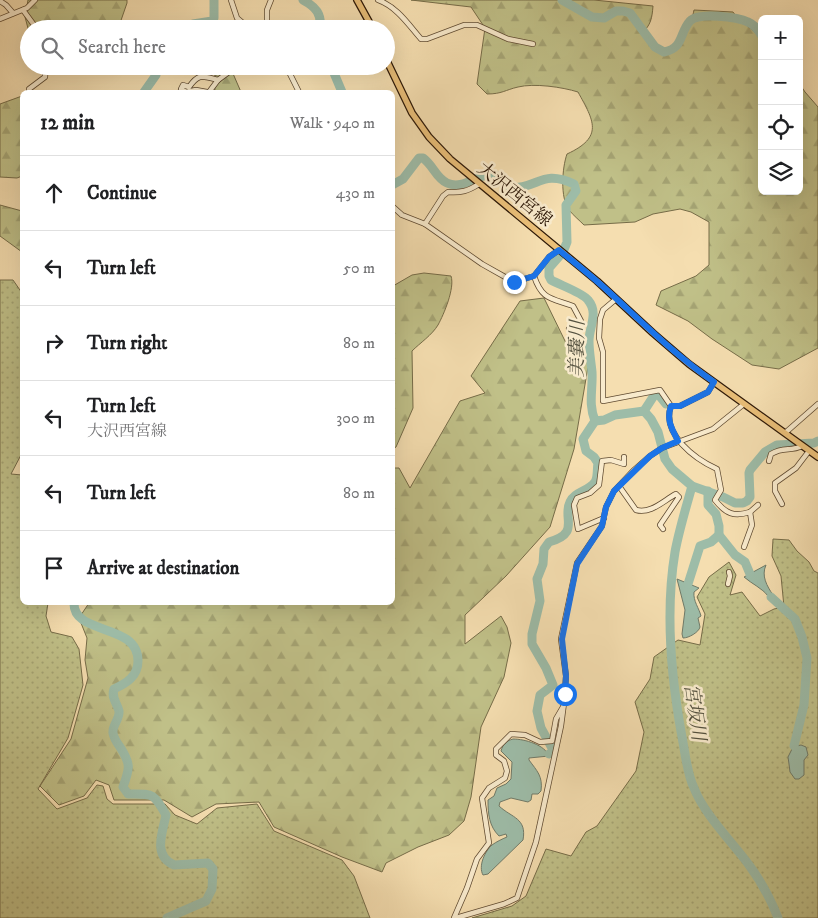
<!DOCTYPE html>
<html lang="en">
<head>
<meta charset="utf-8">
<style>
	body { margin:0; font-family:"IM FELL DW Pica","Noto Serif JP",serif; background:#f6f6f6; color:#202124 }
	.controls { position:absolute; right:15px; top:15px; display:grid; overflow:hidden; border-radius:8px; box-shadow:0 5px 20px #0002 }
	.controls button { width:45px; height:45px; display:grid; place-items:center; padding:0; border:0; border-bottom:1px solid #e0e0e0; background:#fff; color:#202124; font:25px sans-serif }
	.stop { position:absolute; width:15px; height:15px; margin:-11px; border:4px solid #1a73e8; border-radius:50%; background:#fff }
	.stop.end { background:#1a73e8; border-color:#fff; box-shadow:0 1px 5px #0008 }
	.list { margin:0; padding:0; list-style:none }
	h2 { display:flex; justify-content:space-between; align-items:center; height:65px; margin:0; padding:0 20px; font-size:21px }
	h2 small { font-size:16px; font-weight:400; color:#757577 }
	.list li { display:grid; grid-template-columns:32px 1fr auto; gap:15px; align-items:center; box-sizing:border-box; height:75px; padding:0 20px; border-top:1px solid #e0e0e0 }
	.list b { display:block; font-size:19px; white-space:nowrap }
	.list p { margin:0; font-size:16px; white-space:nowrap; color:#757577 }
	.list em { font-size:16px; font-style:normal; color:#757577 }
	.icon { flex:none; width:28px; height:28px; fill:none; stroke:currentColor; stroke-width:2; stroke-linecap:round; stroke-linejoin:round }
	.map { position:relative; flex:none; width:818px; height:918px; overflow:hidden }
	.search { position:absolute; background:#fff; box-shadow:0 5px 20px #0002; left:20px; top:20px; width:375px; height:55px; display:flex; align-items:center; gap:12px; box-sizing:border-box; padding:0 18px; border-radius:28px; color:#757577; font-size:19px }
	.panel { position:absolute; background:#fff; box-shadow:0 5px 20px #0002; left:20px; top:90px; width:375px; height:515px; border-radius:8px }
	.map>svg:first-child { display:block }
	.green { fill:url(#green-dots); stroke:#766c48 }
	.forest { fill:url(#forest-firs); stroke:#766c48 }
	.water { fill:#9dbca8; stroke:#707a68 }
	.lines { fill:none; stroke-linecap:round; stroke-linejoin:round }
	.river { stroke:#9dbca8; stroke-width:9 }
	.minor-casing { stroke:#5f4a31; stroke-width:6 }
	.major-casing { stroke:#2d1807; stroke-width:8 }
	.minor { stroke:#f8eacc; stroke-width:4.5 }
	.major { stroke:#eabf78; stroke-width:5.5 }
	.route { stroke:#1a73e8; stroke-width:6 }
	.labels { text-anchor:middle; stroke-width:5; stroke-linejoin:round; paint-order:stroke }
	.street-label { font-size:18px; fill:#2d1807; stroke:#f8eacc }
	.water-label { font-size:19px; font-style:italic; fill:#54513f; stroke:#f8eacc }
</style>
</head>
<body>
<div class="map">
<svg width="818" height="918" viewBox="0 0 818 918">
	<defs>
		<pattern id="green-dots" width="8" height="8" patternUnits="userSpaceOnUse" patternTransform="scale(1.25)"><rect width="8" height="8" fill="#c0c088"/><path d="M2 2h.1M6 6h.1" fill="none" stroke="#a5a474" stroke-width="1.8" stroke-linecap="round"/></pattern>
		<pattern id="forest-firs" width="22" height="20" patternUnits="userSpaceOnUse" patternTransform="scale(1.25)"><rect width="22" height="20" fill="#c0c088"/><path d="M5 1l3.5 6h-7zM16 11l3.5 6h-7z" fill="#a5a474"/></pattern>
	</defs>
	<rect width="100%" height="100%" fill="#f5deb0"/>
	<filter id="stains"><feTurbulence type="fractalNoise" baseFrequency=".004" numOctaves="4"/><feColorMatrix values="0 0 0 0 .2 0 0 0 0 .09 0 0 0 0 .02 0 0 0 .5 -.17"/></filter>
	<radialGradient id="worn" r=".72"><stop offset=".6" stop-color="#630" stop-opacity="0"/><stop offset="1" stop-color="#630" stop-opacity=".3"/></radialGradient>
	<g class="green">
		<path d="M0 280H13L22 293V453L11 474 22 475V602L48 603 46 616 51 632 72 637 79 649 83 685 68 738 38 789 57 809 87 798 97 785 103 786 107 799 113 804H165L175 815 197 824 217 808 257 804 274 831 342 860 354 876 370 918H0Z"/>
		<path d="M773 539 789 540 797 551 809 562 814 571 818 573V918H472L512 906 526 896 546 849 571 856 586 832 597 826 636 771 644 732 635 702 650 679 654 657 678 640 700 645 705 614 697 597 709 577 729 562 736 575 730 595 742 592 760 616 774 609 784 607 781 576 772 556Z"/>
	</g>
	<g class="forest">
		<path d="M28 0H127V3L118 29H29V32L25 17Z"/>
		<path d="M411 0H594L653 6C652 18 651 25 642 33L652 46 663 54C666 54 669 54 671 53 683 48 692 21 694 10L733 12C741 24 754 28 762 41V191H799V83L805 92 818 107V348L779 369 752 365 712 339 688 321 656 305 661 291 696 276 709 265V222L691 212 680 209 653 214 635 222 584 225C579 220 573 215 569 210 560 198 562 168 567 154 604 137 594 121 578 92 562 87 534 83 518 87 505 90 502 94 487 94L477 84 485 28 471 7Z"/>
		<path d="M231 69 241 92H215L214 76Z"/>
		<path d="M22 96V176L17 178 0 177V104Z"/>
		<path d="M0 205 22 211V252L0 236Z"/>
		<path d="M424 273 451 276C455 288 444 314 438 325 432 335 420 343 412 351L413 408 396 447 393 449V286L412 275Z"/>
		<path d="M544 298 566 343 589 361 574 449 550 527 506 576 465 615V644L501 616 507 627 511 643 504 677 481 727 471 797 464 821 449 835 418 847 386 863 382 872 342 857 274 827 259 802 216 804 192 817 164 800H114L109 785 96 780 84 796 59 805 40 786 71 739 88 678 85 660 87 638 79 618 89 603 392 602 393 468H399L410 488 460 401 485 393 471 376 520 301Z"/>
	</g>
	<g class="water">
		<path d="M766 565C761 576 767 586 773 595L771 597 768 596C762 588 752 584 744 577Z"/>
		<path d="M677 579 699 588 694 592C693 601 699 608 701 616L698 618 700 627C699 632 689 638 683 638L682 634 685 610Z"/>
		<path d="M513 739C525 739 545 745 549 756L529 758V760C537 771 543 776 541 791L538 794H532L531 800 528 802 511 798 500 802 499 806C512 818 527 818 523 840L488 874 483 875C478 866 485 851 492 845 496 842 502 839 507 837L506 834 499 836C489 826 488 814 488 800L494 796 497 788 506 784 511 779 512 762 501 751C503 744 506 741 513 739Z"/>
		<path d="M801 745 806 747 808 755 804 760V775L799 779H795L790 772 789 764 788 757 793 747Z"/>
	</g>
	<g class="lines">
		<g class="river">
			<path d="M303 0C316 7 322 14 320 29"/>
			<path d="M562 0 592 17 604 18 616 11H623L630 13 655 47 664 52C684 48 679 33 690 21 698 12 738 17 748 22 753 24 759 31 762 36"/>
			<path d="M183 29 193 24 212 21 214 18V0"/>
			<path d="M331 66 342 92"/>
			<path d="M144 92 156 75 157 66"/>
			<path d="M392 185 403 179 419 158H423C433 165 436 178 447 183 464 191 480 171 496 175 503 177 506 184 511 188 539 188 542 169 574 184L576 191 566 205 567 242 563 252 549 268V276L551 280C560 285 583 293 588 300 599 313 589 327 589 341 589 352 591 361 592 372 593 390 588 403 595 421L604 420 615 415 644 411 651 419 658 432 665 459 672 469 692 486 723 497 735 503H743L747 501 750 497 749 473 750 470 765 452 777 445 814 443 818 441"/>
			<path d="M644 411 655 394H658L666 404"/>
			<path d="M692 486C686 508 679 530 675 552 665 612 671 677 682 737 685 752 687 774 694 788 704 814 732 842 749 865 761 881 771 900 778 918"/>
			<path d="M708 491V505L716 514 719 526V535L735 555 745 562 750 574"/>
			<path d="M688 584 700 546 711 542 719 535"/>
			<path d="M771 597 795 619 802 637 807 658 804 705 794 746"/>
			<path d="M74 602C72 636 138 622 138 661 138 676 127 683 114 689 111 698 117 703 119 711 120 719 112 725 113 733 114 739 117 743 120 747 131 764 130 768 123 787L128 794C153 794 153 792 166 815 163 831 152 856 174 865L208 863 213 869 212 889 206 901 167 918"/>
			<path d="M549 754 552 753V748L541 728 537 711 540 695 553 685 546 668 532 644V634L540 601 537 579 543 564 544 549 549 542C581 533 562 518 570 502 574 492 589 491 595 482 598 478 597 468 598 463L594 457 586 451 583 439 595 421"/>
		</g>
		<g class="minor-casing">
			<g id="minor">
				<path d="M231 0 237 18 250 29"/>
				<path d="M378 0C397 7 408 24 421 39H427L464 25H477L508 39 533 44"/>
				<path d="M0 1 6 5 13 13"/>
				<path d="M23 10 37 29"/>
				<path d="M0 19 27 8 35 0"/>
				<path d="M267 29V10L271 0"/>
				<path d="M286 66 299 92"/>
				<path d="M29 92V89L45 77 46 66"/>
				<path d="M207 92 196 90 186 92 181 89 183 85 189 87C199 73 202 76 218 80"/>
				<path d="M209 92 218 80 237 66"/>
				<path d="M392 206 402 215 425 224 482 264 514 282 534 276 549 257 559 250"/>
				<path d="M425 224 443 196 448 192C461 193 468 191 479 184"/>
				<path d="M534 276C542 300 551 298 573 306L581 321 575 340 569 329"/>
				<path d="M616 299 603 310 600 319 599 338 603 352V401L660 390 671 406"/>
				<path d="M714 382 708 392 680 406H671C661 434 695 459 717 469L721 490 715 500C726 514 734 517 750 512L752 525 744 547"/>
				<path d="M785 433 818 404"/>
				<path d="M769 461 771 454C784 446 790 452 802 446"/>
				<path d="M619 486 636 510C651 514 663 501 676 494L679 497 660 525 663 529"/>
				<path d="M782 504 775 491V483L796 468 809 451"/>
				<path d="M750 512 758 505"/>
				<path d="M604 518 578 529 574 505 577 498 590 493 599 485 602 461 611 460 624 464V457"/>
				<path d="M728 584 730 576 729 572"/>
				<path d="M454 918 467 888 477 859 489 843 482 798 489 788 505 778 507 771 504 761 496 755V749L511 734 525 735 540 742 552 741 556 719 563 707"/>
				<path d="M456 918 504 904 517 898 536 842 561 726 564 703 566 676 561 639 577 563 602 526 606 507 614 491 633 471 650 456 662 448 713 429 744 404"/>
			</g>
		</g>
		<g class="major-casing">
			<g id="major">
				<path d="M357 0 373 29"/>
				<path d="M386 59 412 113 429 137 450 159 597 281 653 333 689 364 818 457"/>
			</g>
		</g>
		<use href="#minor" class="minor"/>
		<use href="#major" class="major"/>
	</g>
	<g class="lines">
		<path class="route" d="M514 282 534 276 549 257 559 250C576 264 593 277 609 292 643 323 676 356 714 382L708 392 680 406H671C666 420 672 429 678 441L662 448 650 456 614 491 606 507 602 526 577 564 562 639 566 676 565 694"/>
	</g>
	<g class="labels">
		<g class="street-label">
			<text transform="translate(515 194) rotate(39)" y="6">大沢西宮線</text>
		</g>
		<g class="water-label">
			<text transform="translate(576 349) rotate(-89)" y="7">美嚢川</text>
			<text transform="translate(696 712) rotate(82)" y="7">宮坂川</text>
		</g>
	</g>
	<rect width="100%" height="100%" filter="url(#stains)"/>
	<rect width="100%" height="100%" fill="url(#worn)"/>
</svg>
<div class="controls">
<button>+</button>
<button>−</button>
<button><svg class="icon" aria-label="locate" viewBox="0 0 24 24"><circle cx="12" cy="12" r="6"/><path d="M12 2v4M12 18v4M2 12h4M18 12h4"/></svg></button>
<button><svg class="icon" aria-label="layers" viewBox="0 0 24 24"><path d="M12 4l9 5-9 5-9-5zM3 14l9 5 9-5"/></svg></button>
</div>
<div class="stop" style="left:565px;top:694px"></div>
<div class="stop end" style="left:514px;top:282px"></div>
<div class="search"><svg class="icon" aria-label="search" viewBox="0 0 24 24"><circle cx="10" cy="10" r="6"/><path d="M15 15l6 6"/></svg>Search here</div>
<section class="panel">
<h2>12 min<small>Walk · 940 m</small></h2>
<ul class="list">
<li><svg class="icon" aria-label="ahead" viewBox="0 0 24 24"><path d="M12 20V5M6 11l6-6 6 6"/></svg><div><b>Continue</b></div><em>430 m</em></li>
<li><svg class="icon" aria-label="left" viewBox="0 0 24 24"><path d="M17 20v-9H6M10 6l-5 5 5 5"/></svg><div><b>Turn left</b></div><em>50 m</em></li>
<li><svg class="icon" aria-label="right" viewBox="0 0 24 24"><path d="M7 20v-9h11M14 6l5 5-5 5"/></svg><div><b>Turn right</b></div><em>80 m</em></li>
<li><svg class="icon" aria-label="left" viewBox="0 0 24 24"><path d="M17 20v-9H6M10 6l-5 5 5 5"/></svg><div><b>Turn left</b><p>大沢西宮線</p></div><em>300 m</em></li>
<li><svg class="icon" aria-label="left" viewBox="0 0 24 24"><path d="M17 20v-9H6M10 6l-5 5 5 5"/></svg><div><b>Turn left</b></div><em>80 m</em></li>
<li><svg class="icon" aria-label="arrive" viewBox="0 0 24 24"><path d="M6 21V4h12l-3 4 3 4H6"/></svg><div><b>Arrive at destination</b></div></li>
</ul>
</section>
</div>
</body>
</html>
